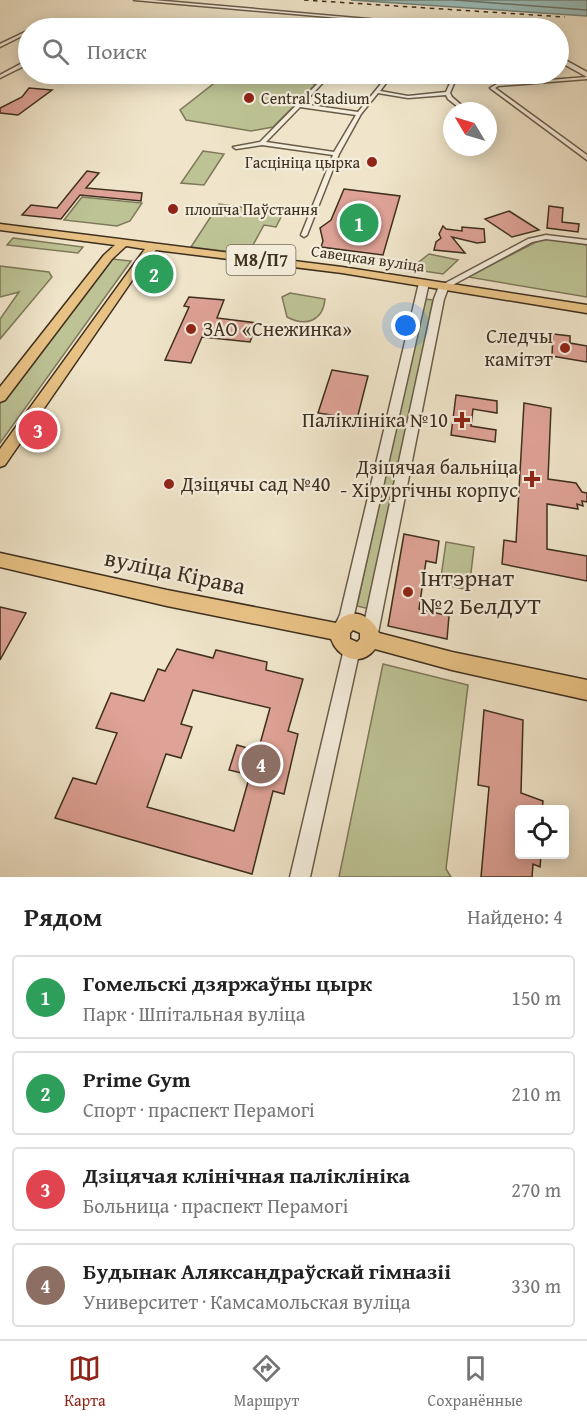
<!DOCTYPE html>
<html lang="ru">
<head>
<meta charset="utf-8">
<style>
	body { margin:0; font-family:"Gentium Book Plus",serif; background:#f2f2f2; color:#222 }
	.controls { position:absolute; right:18px; bottom:18px; display:grid; overflow:hidden; border-radius:6px; box-shadow:0 3px 15px #0003 }
	.controls button { width:54px; height:54px; display:grid; place-items:center; padding:0; border:0; border-bottom:2px solid #e0e0e0; background:#fff; color:#222; font:30px sans-serif }
	.compass { position:absolute; left:443px; top:102px; width:54px; height:54px; border-radius:50%; background:#fff; box-shadow:0 3px 15px #0003; rotate:308deg }
	.you { position:absolute; left:406px; top:326px; width:21px; height:21px; margin:-15px; border:4px solid #fff; border-radius:50%; background:#1a73e8; box-shadow:0 0 0 9px #1a73e833 }
	.badge { display:grid; place-items:center; width:39px; height:39px; border-radius:50%; background:#8f2418; color:#fff; font-size:20px; font-weight:700 }
	.pin { position:absolute; translate:-50% -50%; border:3px solid #fff; box-shadow:0 2px 6px #0006 }
	.list { margin:0; padding:0; list-style:none }
	h2 { display:flex; justify-content:space-between; align-items:center; height:78px; margin:0; padding:0 24px; font-size:26px }
	h2 small { font-size:20px; font-weight:400; color:#767676 }
	.list li { display:grid; grid-template-columns:39px 1fr auto; gap:18px; align-items:center; box-sizing:border-box; height:84px; margin:0 12px 12px; padding:0 12px; border:2px solid #e0e0e0; border-radius:6px }
	.list b { display:block; font-size:22px; white-space:nowrap }
	.list p { margin:0; font-size:20px; white-space:nowrap; color:#767676 }
	.list em { font-size:20px; font-style:normal; color:#767676 }
	.icon { flex:none; width:33px; height:33px; fill:none; stroke:currentColor; stroke-width:2; stroke-linecap:round; stroke-linejoin:round }
	.map { position:relative; flex:none; width:587px; height:877px; overflow:hidden }
	.search { position:absolute; background:#fff; box-shadow:0 3px 15px #0003; left:18px; right:18px; top:18px; height:66px; display:flex; align-items:center; gap:15px; box-sizing:border-box; padding:0 21px; border-radius:33px; color:#767676; font-size:22px }
	.sheet { height:462px; background:#fff }
	nav { display:flex; justify-content:space-around; align-items:center; box-sizing:border-box; height:84px; border-top:2px solid #e0e0e0; background:#fff; font-size:16px; color:#767676 }
	nav a { display:grid; justify-items:center; gap:3px }
	nav .on { color:#8f2418 }
	.map>svg:first-child { display:block }
	.green { fill:#bdc395; stroke:#7e795a; stroke-width:1.5 }
	.water { fill:#9bbeba; stroke:#76857c; stroke-width:1.5 }
	.lines { fill:none; stroke-linecap:round; stroke-linejoin:round }
	.shore { stroke:#6c766c; stroke-width:1.5 }
	.building { fill:#dea296; stroke:#3e2f1e; stroke-width:1.5; fill-rule:evenodd }
	.minor-casing { stroke:#6a5c49; stroke-width:3 }
	.tertiary-casing { stroke:#6a5c49; stroke-width:3 }
	.primary-casing { stroke:#3e2f1e; stroke-width:3 }
	.minor { fill:#f5eedd; fill-rule:evenodd }
	.tertiary { fill:#f5eedd; fill-rule:evenodd }
	.primary { fill:#e8c285; fill-rule:evenodd }
	.rail { stroke:#3e2f1e; stroke-width:1.5; stroke-dasharray:4.5 4.5; stroke-linecap:butt }
	.poi-dot { fill:#8f2418; stroke:#f5eedd; stroke-width:2 }
	.labels { text-anchor:middle; stroke-width:4.5; stroke-linejoin:round; paint-order:stroke }
	.far-poi-label { font-size:16px; fill:#3e2f1e; stroke:#f5eedd; text-anchor:start }
	.far-street-label { font-size:16px; fill:#3e2f1e; stroke:#f5eedd }
	.shield { fill:#f5eedd; stroke:#756857; stroke-width:1.5 }
	.shield-label { font-size:18px; font-weight:bold; fill:#3e2f1e }
	.poi-label { font-size:20px; fill:#3e2f1e; stroke:#f5eedd; text-anchor:end }
	.near-street-label { font-size:24px; fill:#3e2f1e; stroke:#f5eedd }
	.near-poi-label { font-size:24px; fill:#3e2f1e; stroke:#f5eedd; text-anchor:start }
</style>
</head>
<body>
<div class="map">
<svg width="587" height="877" viewBox="0 0 587 877">
	<rect width="100%" height="100%" fill="#f0e5ca"/>
	<filter id="stains"><feTurbulence type="fractalNoise" baseFrequency=".00333" numOctaves="4"/><feColorMatrix values="0 0 0 0 .2 0 0 0 0 .09 0 0 0 0 .02 0 0 0 .5 -.17"/></filter>
	<radialGradient id="worn" r=".72"><stop offset=".6" stop-color="#630" stop-opacity="0"/><stop offset="1" stop-color="#630" stop-opacity=".3"/></radialGradient>
	<g class="green">
		<path d="M226 74C252 73 296 66 315 85L273 127 251 131 186 120 180 110Z"/>
		<path d="M203 151 224 154 204 185 181 183Z"/>
		<path d="M82 197 142 203 130 221 117 226 64 220Z"/>
		<path d="M219 204 283 213 276 227 264 225 248 254 191 247Z"/>
		<path d="M13 238 83 247 78 253 7 245Z"/>
		<path d="M546 239 587 245V297L468 277 536 242Z"/>
		<path d="M429 254 458 260 443 274 410 269Z"/>
		<path d="M112 259 131 261 0 443V403Z"/>
		<path d="M0 266 49 272 52 277 0 339V319L19 292 0 297Z"/>
		<path d="M290 293 325 299C323 321 306 327 287 317L282 297Z"/>
		<path d="M424 299 433 300 370 609 357 606Z"/>
		<path d="M446 542 474 547 469 590 440 584Z"/>
		<path d="M383 664 468 685 446 869 451 877H339Z"/>
	</g>
	<path class="water" d="M351 0H587V16Z"/>
	<g class="lines">
		<path class="shore" d="M455 0 587 10"/>
	</g>
	<g class="building">
		<path d="M29 88 52 90 18 115 0 113V108L22 97Z"/>
		<path d="M87 171 99 173 86 188 142 193 141 201 80 195 61 219 22 215 31 205 57 208Z"/>
		<path d="M344 189 400 196 383 255 321 247 323 241 320 228 331 220Z"/>
		<path d="M549 206 563 208 562 222 579 224 578 232 547 228Z"/>
		<path d="M509 211 539 230 512 237 485 219Z"/>
		<path d="M443 226 446 229 462 231V227L484 229 485 242 477 243 452 237 465 253 434 250 436 242 441 238 439 234Z"/>
		<path d="M189 297 224 300 217 318 257 323 250 342 202 337 191 363 165 360 189 307 184 306Z"/>
		<path d="M553 334 570 336V343L587 346V362L552 356Z"/>
		<path d="M332 370 368 376 357 419 318 413Z"/>
		<path d="M456 395 497 401V413L473 409 471 426 496 430 495 442 451 435Z"/>
		<path d="M524 403 551 408 548 479 576 483 582 492 587 493V502L582 501 583 506 577 504 578 509 547 504V549L587 556V581L502 564 504 540 516 542Z"/>
		<path d="M404 534 439 541 436 563 426 561 419 609 449 616 447 639 388 626Z"/>
		<path d="M0 607 26 613 0 660Z"/>
		<path d="M177 649 213 658 216 650 267 662 266 670 303 679 288 731 298 734 284 794 273 791 252 874 55 818 73 778 96 784 117 733 96 728 111 693 144 701 158 669 165 671ZM193 690 270 708 258 751 237 745 229 770 250 775 234 831 147 807 166 754 181 758 192 727 181 724Z"/>
		<path d="M484 710 523 720 521 793 543 801 542 810H519V855H541L540 867 533 864 532 877H481L489 787 478 785Z"/>
	</g>
	<g class="lines">
		<g class="minor-casing">
			<g id="minor">
				<path d="M58 22 97 27 99 28C86 29 72 24 59 24 50 24 42 29 34 28Z"/>
				<path d="M27 31H28V33L0 47V44Z"/>
				<path d="M26 61H28V64L0 78V75Z"/>
				<path d="M327 74H331L303 104 358 112 389 74H393L380 91 408 96 446 92 454 74H458L450 93 452 97 466 109 462 110 448 99 446 95 408 98 378 93 361 114 339 154 307 235 304 237 301 235 333 155 262 145 236 149 233 147 260 142ZM300 107 356 115 334 152 266 142Z"/>
				<path d="M587 77V79L498 86 495 88 587 155V160L490 88 497 84Z"/>
				<path d="M546 235 587 240V244L546 239 532 242 447 288H441L440 286 528 239Z"/>
			</g>
		</g>
		<g class="tertiary-casing">
			<g id="tertiary">
				<path d="M134 0H153L471 28H455Z"/>
				<path d="M558 56 587 72V77L558 61Z"/>
				<path d="M424 280 429 283 354 615 347 632 342 634 337 632 334 627 340 615 419 283Z"/>
				<path d="M444 283 449 286 444 299 378 633 375 638 370 640 365 638 362 633 434 299 439 286Z"/>
				<path d="M352 642 357 644 360 649 310 877H290L344 649 347 644Z"/>
			</g>
		</g>
		<g class="primary-casing">
			<g id="primary">
				<path d="M0 224 342 267 587 305V313L342 273 156 250 144 263 5 465 0 467V449L145 249 126 246 112 259 5 400 0 402V387L104 255 115 245 0 230Z"/>
				<path d="M0 553 167 590 336 623C350 606 371 614 379 633L452 652 587 680V700L452 670 375 649C360 668 338 658 331 639L167 606 0 567ZM353 630 360 633V639L357 642 350 639V633Z"/>
			</g>
		</g>
		<use href="#minor" class="minor"/>
		<use href="#tertiary" class="tertiary"/>
		<use href="#primary" class="primary"/>
		<path class="rail" d="M304 0 565 17"/>
	</g>
	<g class="poi-dot">
		<circle cx="249" cy="98" r="6"/>
		<circle cx="372" cy="162" r="6"/>
		<circle cx="173" cy="209" r="6"/>
		<circle cx="191" cy="329" r="6"/>
		<circle cx="565" cy="348" r="6"/>
		<path d="M459 411h6v6h6v6h-6v6h-6v-6h-6v-6h6z"/>
		<path d="M529 470h6v6h6v6h-6v6h-6v-6h-6v-6h6z"/>
		<circle cx="169" cy="484" r="6"/>
		<circle cx="408" cy="592" r="6"/>
	</g>
	<g class="labels">
		<g class="far-poi-label">
			<text x="261" y="104">Central Stadium</text>
			<text x="360" y="168" text-anchor="end">Гасцініца цырка</text>
			<text x="185" y="215">плошча Паўстання</text>
		</g>
		<g class="far-street-label">
			<text transform="translate(368 258) rotate(8)" y="6">Савецкая вуліца</text>
		</g>
		<rect class="shield" x="226.5" y="245" width="69" height="30" rx="4.5"/>
		<g class="shield-label">
			<text x="261" y="266">М8/П7</text>
		</g>
		<g class="poi-label">
			<text x="203" y="336" text-anchor="start">ЗАО «Снежинка»</text>
			<text x="553" y="343">Следчы<tspan x="553" dy="23">камітэт</tspan></text>
			<text x="448" y="427">Паліклініка №10</text>
			<text x="518" y="474">Дзіцячая бальніца<tspan x="518" dy="23">- Хірургічны корпус</tspan></text>
			<text x="181" y="491" text-anchor="start">Дзіцячы сад №40</text>
		</g>
		<g class="near-street-label">
			<text transform="translate(175 572) rotate(12)" y="8">вуліца Кірава</text>
		</g>
		<g class="near-poi-label">
			<text x="420" y="586">Інтэрнат<tspan x="420" dy="28">№2 БелДУТ</tspan></text>
		</g>
	</g>
	<rect width="100%" height="100%" filter="url(#stains)"/>
	<rect width="100%" height="100%" fill="url(#worn)"/>
</svg>
<div class="controls">
<button><svg class="icon" aria-label="locate" viewBox="0 0 24 24"><circle cx="12" cy="12" r="6"/><path d="M12 2v4M12 18v4M2 12h4M18 12h4"/></svg></button>
</div>
<svg class="compass" viewBox="-18 -18 36 36"><path d="M0-13l5 13h-10z" fill="#e53935"/><path d="M0 13l5-13h-10z" fill="#767676"/></svg>
<div class="you"></div>
<div class="pin badge" style="left:359px;top:223px;background:#2e9e5b">1</div>
<div class="pin badge" style="left:154px;top:274px;background:#2e9e5b">2</div>
<div class="pin badge" style="left:38px;top:430px;background:#e0444e">3</div>
<div class="pin badge" style="left:261px;top:764px;background:#8d6e63">4</div>
<div class="search"><svg class="icon" aria-label="search" viewBox="0 0 24 24"><circle cx="10" cy="10" r="6"/><path d="M15 15l6 6"/></svg>Поиск</div>
</div>
<section class="sheet">
<h2>Рядом<small>Найдено: 4</small></h2>
<ul class="list">
<li><span class="badge" style="background:#2e9e5b">1</span><div><b>Гомельскі дзяржаўны цырк</b><p>Парк · Шпітальная вуліца</p></div><em>150 m</em></li>
<li><span class="badge" style="background:#2e9e5b">2</span><div><b>Prime Gym</b><p>Спорт · праспект Перамогі</p></div><em>210 m</em></li>
<li><span class="badge" style="background:#e0444e">3</span><div><b>Дзіцячая клінічная паліклініка</b><p>Больница · праспект Перамогі</p></div><em>270 m</em></li>
<li><span class="badge" style="background:#8d6e63">4</span><div><b>Будынак Аляксандраўскай гімназіі</b><p>Университет · Камсамольская вуліца</p></div><em>330 m</em></li>
</ul>
</section>
<nav>
<a class="on"><svg class="icon" aria-label="map" viewBox="0 0 24 24"><path d="M3 6l6-2 6 2 6-2v14l-6 2-6-2-6 2zM9 4v14M15 6v14"/></svg>Карта</a>
<a><svg class="icon" aria-label="directions" viewBox="0 0 24 24"><path d="M12 3l9 9-9 9-9-9zM9 14v-3h6M13 9l2 2-2 2"/></svg>Маршрут</a>
<a><svg class="icon" aria-label="saved" viewBox="0 0 24 24"><path d="M7 4h10v16l-5-4-5 4z"/></svg>Сохранённые</a>
</nav>
</body>
</html>
